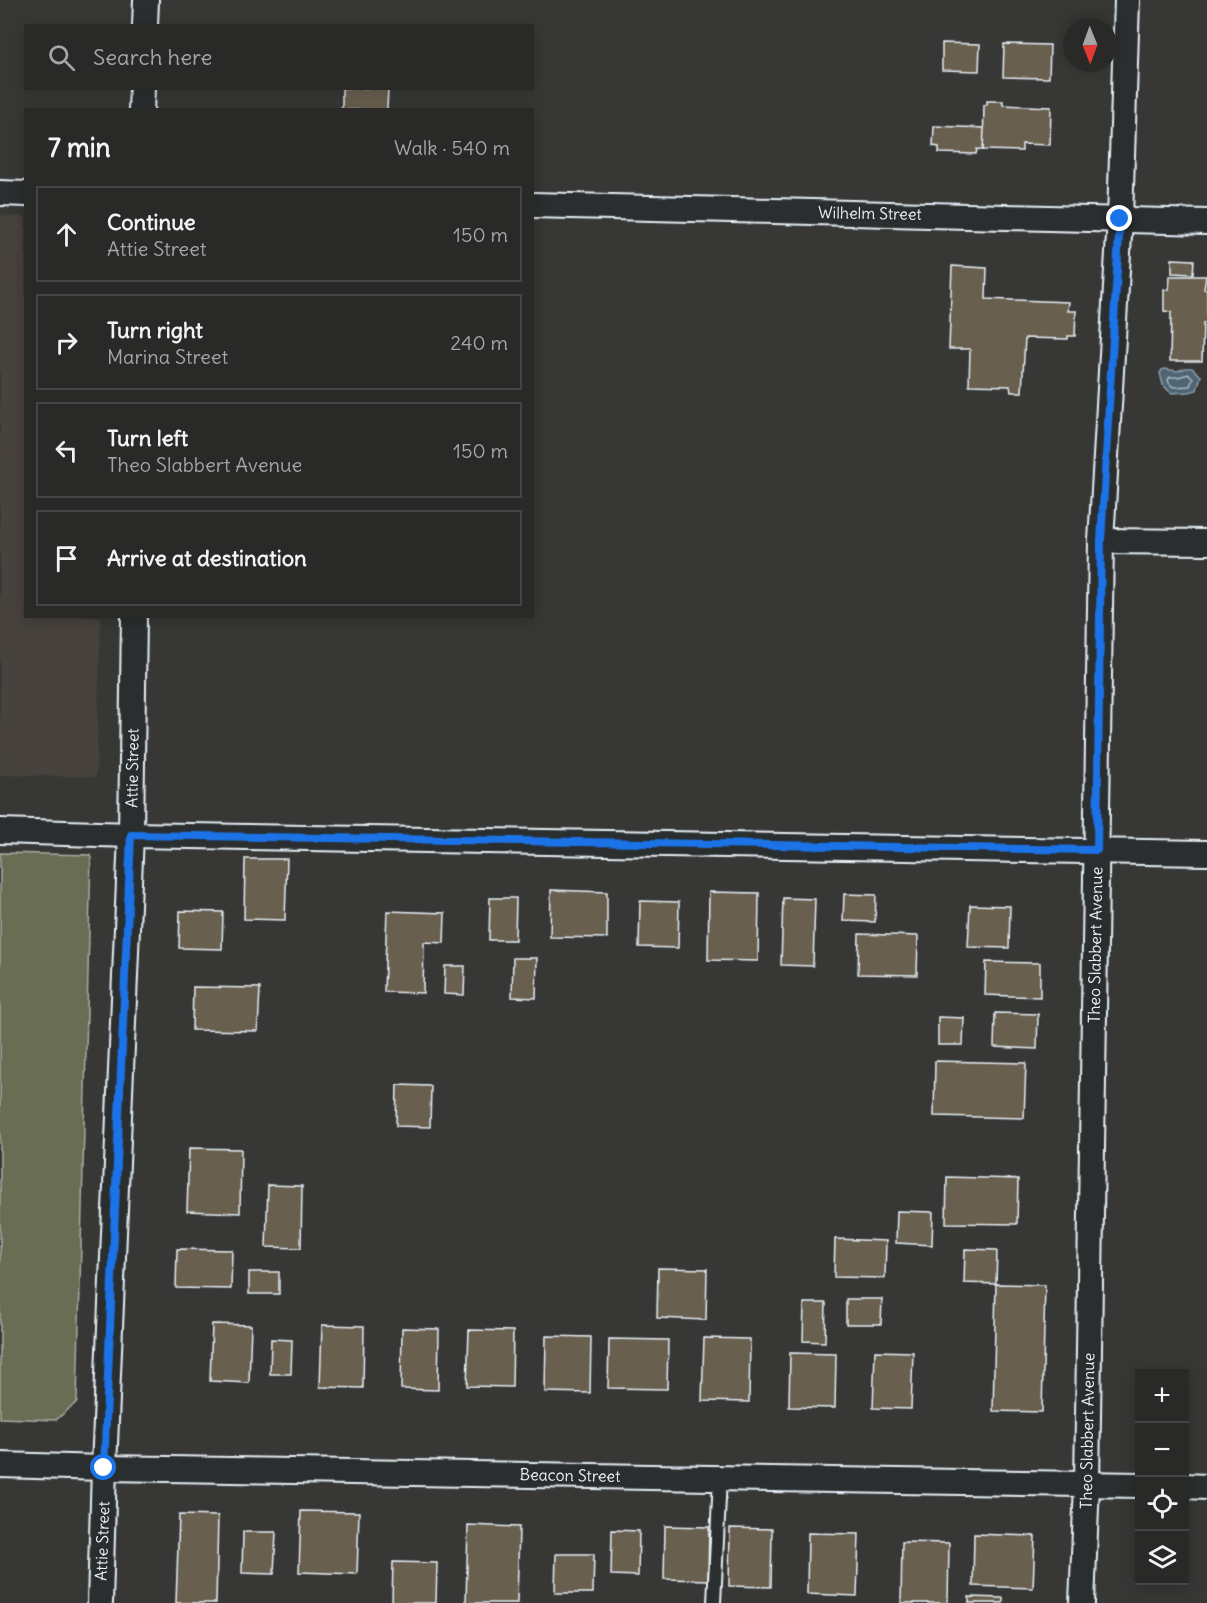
<!DOCTYPE html>
<html lang="en">
<head>
<meta charset="utf-8">
<style>
	body { margin:0; font-family:Delius,sans-serif; background:#353534; color:#f1f3f6 }
	.controls { position:absolute; right:18px; bottom:18px; display:grid; overflow:hidden; border-radius:0px; box-shadow:0 3px 15px #0003 }
	.controls button { width:54px; height:54px; display:grid; place-items:center; padding:0; border:0; border-bottom:2px solid #454545; background:#292928; color:#f1f3f6; font:30px sans-serif }
	.compass { position:absolute; left:1063px; top:18px; width:54px; height:54px; border-radius:50%; background:#292928; box-shadow:0 3px 15px #0003; rotate:179deg }
	.stop { position:absolute; width:18px; height:18px; margin:-14px; border:4px solid #1a73e8; border-radius:50%; background:#fff }
	.stop.end { background:#1a73e8; border-color:#fff; box-shadow:0 2px 6px #0008 }
	.list { margin:0; padding:0; list-style:none }
	h2 { display:flex; justify-content:space-between; align-items:center; height:78px; margin:0; padding:0 24px; font-size:26px }
	h2 small { font-size:20px; font-weight:400; color:#a5a6a8 }
	.list li { display:grid; grid-template-columns:39px 1fr auto; gap:18px; align-items:center; box-sizing:border-box; height:96px; margin:0 12px 12px; padding:0 12px; border:2px solid #454545; border-radius:0px }
	.list b { display:block; font-size:22px; white-space:nowrap }
	.list p { margin:0; font-size:20px; white-space:nowrap; color:#a5a6a8 }
	.list em { font-size:20px; font-style:normal; color:#a5a6a8 }
	.icon { flex:none; width:33px; height:33px; fill:none; stroke:currentColor; stroke-width:2; stroke-linecap:round; stroke-linejoin:round }
	.map { position:relative; flex:none; width:1207px; height:1603px; overflow:hidden }
	.search { position:absolute; background:#292928; box-shadow:0 3px 15px #0003; left:24px; top:24px; width:510px; height:66px; display:flex; align-items:center; gap:15px; box-sizing:border-box; padding:0 21px; border-radius:0px; color:#a5a6a8; font-size:22px }
	.panel { position:absolute; background:#292928; box-shadow:0 3px 15px #0003; left:24px; top:108px; width:510px; height:510px; border-radius:0px }
	.map>svg:first-child { display:block }
	.built { fill:#46433d }
	.green { fill:#676d52; stroke:#a8afa5; stroke-width:1.5 }
	.water { fill:#4f6573; stroke:#8c9da8; stroke-width:1.5 }
	.lines { fill:none; stroke-linecap:round; stroke-linejoin:round }
	.shore { stroke:#abb9c3; stroke-width:1.5 }
	.building { fill:#695e50; stroke:#e8f1f8; stroke-width:1.5 }
	.lane-casing { stroke:#e8f1f8; stroke-width:16 }
	.street-casing { stroke:#e8f1f8; stroke-width:28 }
	.lane { stroke:#2a2d2e; stroke-width:12 }
	.street { stroke:#2a2d2e; stroke-width:24 }
	.route { stroke:#1a73e8; stroke-width:8 }
	.labels { text-anchor:middle; stroke-width:5; stroke-linejoin:round; paint-order:stroke }
	.street-label { font-size:16px; fill:#e8f1f8; stroke:#2a2d2e }
</style>
</head>
<body>
<div class="map">
<svg width="1207" height="1603" viewBox="0 0 1207 1603">
	<rect width="100%" height="100%" fill="#373735"/>
	<filter id="ink" filterUnits="userSpaceOnUse"><feTurbulence type="fractalNoise" baseFrequency=".0167" numOctaves="2"/><feDisplacementMap in="SourceGraphic" scale="12" xChannelSelector="R" yChannelSelector="G"/><feConvolveMatrix kernelMatrix="1 2 1 2 8 2 1 2 1" color-interpolation-filters="sRGB"/></filter>
	<g filter="url(#ink)">
		<path class="built" d="M0 216 25 217 26 616 101 617 96 777 0 775Z"/>
		<path class="green" d="M0 853 91 855 77 1402 56 1420 0 1418Z"/>
		<path class="water" d="M1186 368H1192L1201 376 1197 390 1189 392 1172 393 1169 391 1163 385 1160 373 1162 370 1165 369 1177 371Z"/>
		<g class="lines">
			<path class="shore" d="M1189 374 1193 378 1190 386 1173 387 1169 383 1168 380 1170 377H1178Z"/>
		</g>
		<g class="building">
			<path d="M942 43 980 44 979 71 942 70Z"/>
			<path d="M1004 44 1050 45 1049 78 1003 77Z"/>
			<path d="M342 88H388L387 110H328L342 109Z"/>
			<path d="M987 101H1003V105L1051 107 1050 145 1022 144V151L983 150 984 105H987Z"/>
			<path d="M934 126 984 128 983 150 977 149 976 154 939 153V147L933 146Z"/>
			<path d="M1172 259 1194 260 1193 274 1172 273Z"/>
			<path d="M952 266 987 268 986 299 1069 302 1068 311H1076L1075 336H1068V339L1025 338 1022 392H1011L1010 386 969 385 970 349H949Z"/>
			<path d="M1170 276H1206L1204 289H1207V323H1203L1202 361H1170L1171 312 1164 311V290H1169Z"/>
			<path d="M245 859H287L285 920 244 919Z"/>
			<path d="M551 890 607 892V938L550 937Z"/>
			<path d="M709 892 759 893 758 961 708 960Z"/>
			<path d="M844 894 876 895 875 922 843 921Z"/>
			<path d="M490 898H516L515 940H489Z"/>
			<path d="M783 898 815 899 813 966 781 965Z"/>
			<path d="M640 901 679 902 678 948 639 947Z"/>
			<path d="M970 905 1010 906 1009 948 968 947Z"/>
			<path d="M180 911 223 912 222 949 179 948Z"/>
			<path d="M387 911 445 913 444 943 424 942 423 993 384 992Z"/>
			<path d="M859 934 918 936 917 975 858 974Z"/>
			<path d="M513 958H537L536 998 512 997Z"/>
			<path d="M986 962 1040 963V997L985 995Z"/>
			<path d="M445 966H465L464 995 444 994Z"/>
			<path d="M193 987 260 988 258 1031 192 1030Z"/>
			<path d="M995 1013 1038 1014 1037 1049 994 1047Z"/>
			<path d="M938 1017 964 1018 963 1045H938Z"/>
			<path d="M935 1061 1026 1063 1024 1118 934 1116Z"/>
			<path d="M397 1085 431 1086 430 1127 396 1126Z"/>
			<path d="M189 1148 241 1149 240 1213 187 1211Z"/>
			<path d="M947 1177 1018 1179 1017 1224 946 1223Z"/>
			<path d="M268 1185 302 1186 301 1248 266 1247Z"/>
			<path d="M897 1211 933 1212 932 1245 896 1243Z"/>
			<path d="M835 1239 886 1241 885 1278 834 1277Z"/>
			<path d="M177 1249 232 1250 231 1289 176 1288Z"/>
			<path d="M965 1249 997 1250 996 1284 964 1283Z"/>
			<path d="M658 1268 707 1269 706 1320 657 1318Z"/>
			<rect x="249" y="1272" width="30" height="22"/>
			<path d="M996 1284 1045 1285 1042 1412 993 1411Z"/>
			<path d="M846 1299H882L881 1324H846Z"/>
			<path d="M804 1303H826L825 1342 803 1341Z"/>
			<path d="M212 1324 251 1325 249 1383 210 1381Z"/>
			<path d="M322 1325 364 1326 363 1388 320 1387Z"/>
			<path d="M402 1328 439 1329 438 1390 401 1389Z"/>
			<path d="M469 1330 513 1331 512 1387 467 1386Z"/>
			<path d="M546 1336 591 1337 590 1393 545 1392Z"/>
			<path d="M704 1338 750 1339 749 1402 702 1401Z"/>
			<path d="M271 1339 292 1340 291 1374H270Z"/>
			<path d="M609 1339 668 1340 667 1389 608 1388Z"/>
			<path d="M875 1351 913 1352 911 1409 873 1408Z"/>
			<path d="M790 1353 836 1354 835 1408 789 1407Z"/>
			<path d="M301 1511 359 1512 357 1574 299 1572Z"/>
			<path d="M179 1515 218 1516 216 1603H176Z"/>
			<path d="M468 1525 519 1527 517 1603H466Z"/>
			<path d="M665 1526 709 1527 708 1580 664 1579Z"/>
			<path d="M730 1528 772 1529 771 1587 729 1586Z"/>
			<path d="M612 1530 639 1531 638 1576 611 1575Z"/>
			<path d="M243 1532H276L274 1574 242 1573Z"/>
			<path d="M808 1533 859 1534 857 1596 807 1594Z"/>
			<path d="M974 1534 1035 1536 1033 1588 973 1586Z"/>
			<path d="M902 1542 949 1543 948 1603H901Z"/>
			<path d="M556 1554H594L593 1593H555Z"/>
			<path d="M393 1562 437 1563 436 1603H392Z"/>
			<path d="M969 1597 1003 1598V1603H969Z"/>
		</g>
		<g class="lines">
			<g class="lane-casing">
				<path id="lane" d="M714 1603 720 1477"/>
			</g>
			<g class="street-casing">
				<g id="street">
					<path d="M145 26 146 0"/>
					<path d="M141 110 142 88"/>
					<path d="M0 193 26 194"/>
					<path d="M532 205 1207 222"/>
					<path d="M1101 541 1207 542"/>
					<path d="M0 831 131 835 1207 853"/>
					<path d="M0 1465 104 1468 1140 1485"/>
					<path d="M1184 1486 1207 1487"/>
					<path d="M100 1603 104 1468 131 835 134 616"/>
					<path d="M1082 1603 1087 1484 1101 541 1120 219 1127 0"/>
				</g>
			</g>
			<use href="#lane" class="lane"/>
			<use href="#street" class="street"/>
		</g>
	</g>
	<g class="lines" filter="url(#ink)">
		<path class="route" d="M104 1468 131 835 1097 850 1101 541 1120 219"/>
	</g>
	<g class="labels">
		<g class="street-label">
			<text transform="translate(870 213) rotate(1)" y="6">Wilhelm Street</text>
			<text transform="translate(132 768) rotate(-89)" y="6">Attie Street</text>
			<text transform="translate(1095 945) rotate(-89)" y="6">Theo Slabbert Avenue</text>
			<text transform="translate(1087 1431) rotate(-89)" y="6">Theo Slabbert Avenue</text>
			<text transform="translate(570 1475) rotate(1)" y="6">Beacon Street</text>
			<text transform="translate(102 1541) rotate(-88)" y="6">Attie Street</text>
		</g>
	</g>
</svg>
<div class="controls">
<button>+</button>
<button>−</button>
<button><svg class="icon" aria-label="locate" viewBox="0 0 24 24"><circle cx="12" cy="12" r="6"/><path d="M12 2v4M12 18v4M2 12h4M18 12h4"/></svg></button>
<button><svg class="icon" aria-label="layers" viewBox="0 0 24 24"><path d="M12 4l9 5-9 5-9-5zM3 14l9 5 9-5"/></svg></button>
</div>
<svg class="compass" viewBox="-18 -18 36 36"><path d="M0-13l5 13h-10z" fill="#e53935"/><path d="M0 13l5-13h-10z" fill="#a5a6a8"/></svg>
<div class="stop" style="left:104px;top:1468px"></div>
<div class="stop end" style="left:1120px;top:219px"></div>
<div class="search"><svg class="icon" aria-label="search" viewBox="0 0 24 24"><circle cx="10" cy="10" r="6"/><path d="M15 15l6 6"/></svg>Search here</div>
<section class="panel">
<h2>7 min<small>Walk · 540 m</small></h2>
<ul class="list">
<li><svg class="icon" aria-label="ahead" viewBox="0 0 24 24"><path d="M12 20V5M6 11l6-6 6 6"/></svg><div><b>Continue</b><p>Attie Street</p></div><em>150 m</em></li>
<li><svg class="icon" aria-label="right" viewBox="0 0 24 24"><path d="M7 20v-9h11M14 6l5 5-5 5"/></svg><div><b>Turn right</b><p>Marina Street</p></div><em>240 m</em></li>
<li><svg class="icon" aria-label="left" viewBox="0 0 24 24"><path d="M17 20v-9H6M10 6l-5 5 5 5"/></svg><div><b>Turn left</b><p>Theo Slabbert Avenue</p></div><em>150 m</em></li>
<li><svg class="icon" aria-label="arrive" viewBox="0 0 24 24"><path d="M6 21V4h12l-3 4 3 4H6"/></svg><div><b>Arrive at destination</b></div></li>
</ul>
</section>
</div>
</body>
</html>
